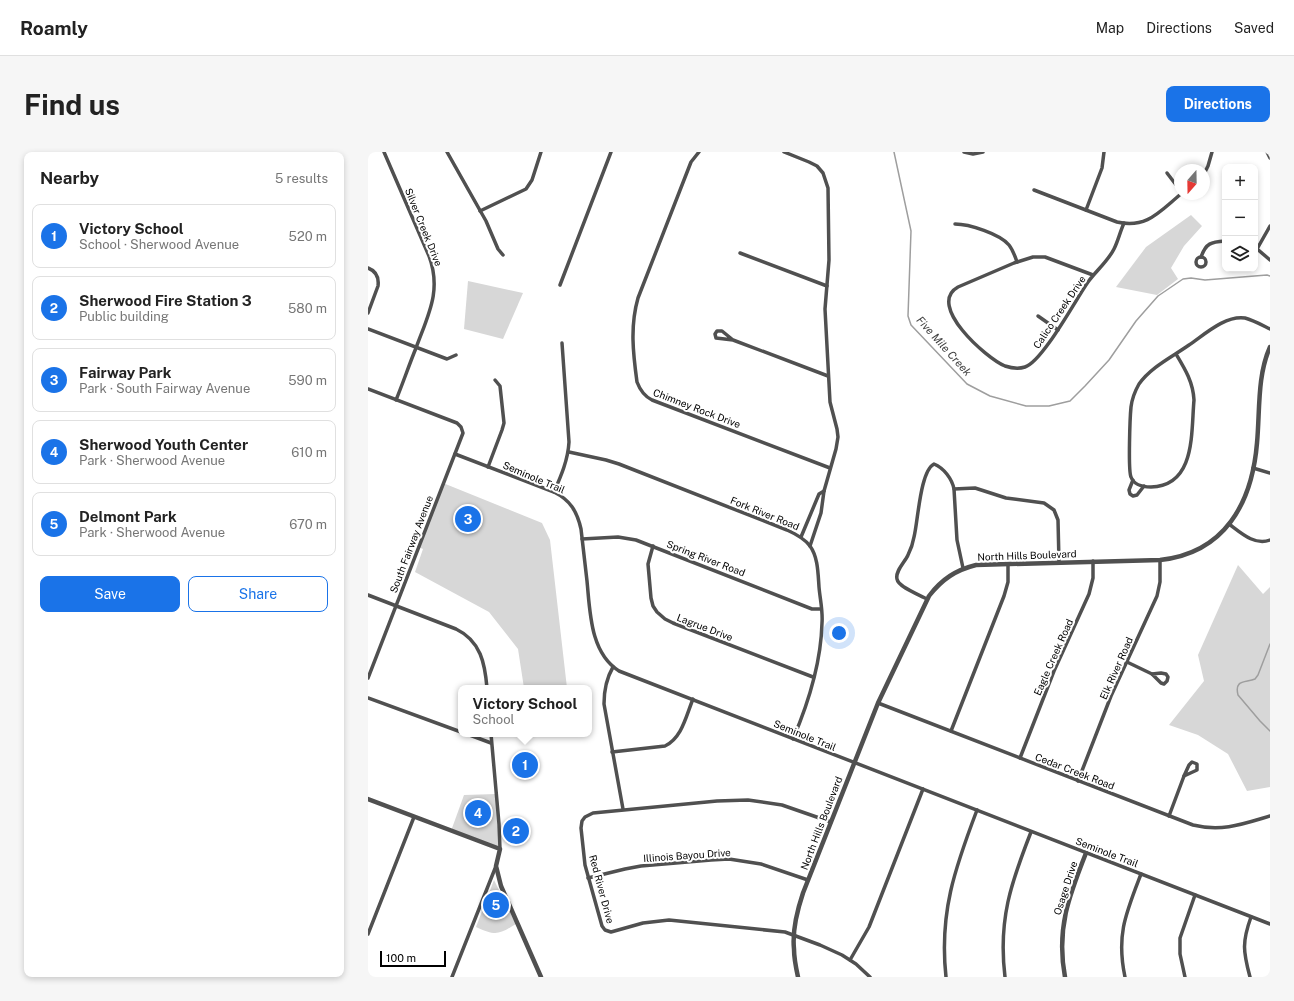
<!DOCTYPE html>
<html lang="en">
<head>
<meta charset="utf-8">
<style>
	body { margin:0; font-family:"Public Sans",sans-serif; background:#f6f6f6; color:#222 }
	.controls { position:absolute; right:12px; top:12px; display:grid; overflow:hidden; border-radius:8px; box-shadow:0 2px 6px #0003 }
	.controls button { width:36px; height:36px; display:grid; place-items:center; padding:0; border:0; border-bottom:1px solid #e0e0e0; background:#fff; color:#222; font:20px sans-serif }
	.compass { position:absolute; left:806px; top:12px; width:36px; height:36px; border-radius:50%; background:#fff; box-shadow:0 2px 6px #0003; rotate:200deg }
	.scale { position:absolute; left:12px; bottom:10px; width:66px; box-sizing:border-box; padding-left:4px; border:2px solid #000; border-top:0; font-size:11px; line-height:14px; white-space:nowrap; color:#000; -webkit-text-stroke:3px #fff; paint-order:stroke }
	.you { position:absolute; left:471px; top:481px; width:14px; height:14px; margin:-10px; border:3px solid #fff; border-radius:50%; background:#1a73e8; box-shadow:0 0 0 6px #1a73e833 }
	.badge { display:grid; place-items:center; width:26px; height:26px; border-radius:50%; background:#1a73e8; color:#fff; font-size:13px; font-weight:700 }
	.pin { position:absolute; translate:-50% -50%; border:2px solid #fff; box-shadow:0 1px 4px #0006 }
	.popup { position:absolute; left:90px; top:533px; width:134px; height:52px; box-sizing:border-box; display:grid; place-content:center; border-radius:8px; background:#fff; filter:drop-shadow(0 1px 3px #0005); font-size:13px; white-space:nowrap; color:#767676 }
	.popup b { font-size:15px; color:#222 }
	.popup::after { content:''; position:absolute; left:50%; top:100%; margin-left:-8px; border:8px solid transparent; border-top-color:#fff }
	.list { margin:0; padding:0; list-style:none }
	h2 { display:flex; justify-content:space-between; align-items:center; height:52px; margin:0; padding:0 16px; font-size:17px }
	h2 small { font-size:13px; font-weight:400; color:#767676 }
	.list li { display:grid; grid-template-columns:26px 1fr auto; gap:12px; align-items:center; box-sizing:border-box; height:64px; margin:0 8px 8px; padding:0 8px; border:1px solid #e0e0e0; border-radius:8px }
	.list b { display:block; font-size:15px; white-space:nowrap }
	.list p { margin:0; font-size:13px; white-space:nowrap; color:#767676 }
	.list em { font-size:13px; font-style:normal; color:#767676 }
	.actions { display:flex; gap:8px; padding:12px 16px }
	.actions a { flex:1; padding:9px 0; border:1px solid #1a73e8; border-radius:8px; text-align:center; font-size:14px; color:#1a73e8 }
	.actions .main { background:#1a73e8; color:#fff }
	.icon { flex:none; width:22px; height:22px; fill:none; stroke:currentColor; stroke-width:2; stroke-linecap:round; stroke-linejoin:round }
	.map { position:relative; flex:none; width:902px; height:825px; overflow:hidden; border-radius:8px }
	header { display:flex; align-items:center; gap:24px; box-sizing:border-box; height:56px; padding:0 20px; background:#fff; border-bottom:1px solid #e0e0e0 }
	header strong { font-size:19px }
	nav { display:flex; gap:22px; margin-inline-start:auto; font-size:14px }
	.intro { display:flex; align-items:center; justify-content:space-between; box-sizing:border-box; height:96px; padding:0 24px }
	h1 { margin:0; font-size:28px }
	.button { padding:10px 18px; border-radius:8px; background:#1a73e8; color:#fff; font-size:14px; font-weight:700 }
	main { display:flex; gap:24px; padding:0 24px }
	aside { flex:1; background:#fff; border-radius:8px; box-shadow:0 2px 6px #0003 }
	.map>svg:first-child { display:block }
	.green { fill:#d7d7d7 }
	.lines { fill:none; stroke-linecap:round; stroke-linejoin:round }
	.stream { stroke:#9e9e9e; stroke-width:1.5 }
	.minor { stroke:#505050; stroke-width:3.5 }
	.tertiary { stroke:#505050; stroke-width:4.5 }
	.labels { text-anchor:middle; stroke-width:4; stroke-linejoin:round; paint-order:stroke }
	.street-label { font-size:10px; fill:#000; stroke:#fff }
	.water-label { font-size:11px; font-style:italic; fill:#3f3f3f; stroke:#fff }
</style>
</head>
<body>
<header>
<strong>Roamly</strong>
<nav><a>Map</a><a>Directions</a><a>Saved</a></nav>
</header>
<div class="intro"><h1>Find us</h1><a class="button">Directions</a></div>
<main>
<aside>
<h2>Nearby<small>5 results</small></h2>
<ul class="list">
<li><span class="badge">1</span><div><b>Victory School</b><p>School · Sherwood Avenue</p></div><em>520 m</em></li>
<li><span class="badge">2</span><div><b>Sherwood Fire Station 3</b><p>Public building</p></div><em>580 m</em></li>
<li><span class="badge">3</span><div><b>Fairway Park</b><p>Park · South Fairway Avenue</p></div><em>590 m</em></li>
<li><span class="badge">4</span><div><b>Sherwood Youth Center</b><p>Park · Sherwood Avenue</p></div><em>610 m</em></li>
<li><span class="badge">5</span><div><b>Delmont Park</b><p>Park · Sherwood Avenue</p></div><em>670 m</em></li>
</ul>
<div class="actions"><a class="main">Save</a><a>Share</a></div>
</aside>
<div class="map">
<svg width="902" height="825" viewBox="0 0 902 825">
	<rect width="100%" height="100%" fill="#fff"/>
	<g class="green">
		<path d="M823 63 834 74 816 94 803 116 810 127 789 143 748 135 778 95Z"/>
		<path d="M100 129 155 141 135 187 96 177Z"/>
		<path d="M75 331 174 371 182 388 199 536H156L150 497 121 460 47 420 55 397 50 395Z"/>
		<path d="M870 413 895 442 902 435V635L879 639 860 602 830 583 801 573 836 529 830 503Z"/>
		<path d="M128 642 132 697 83 679 96 643Z"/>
		<path d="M126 728 148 772C130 783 128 784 108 775Z"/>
	</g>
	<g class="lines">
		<g class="stream">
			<path d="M526 0 543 79 540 164 543 173 599 232 622 244 658 254H681L702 249 717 234 741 208 768 169 790 144 815 127 823 126 837 128 899 123 902 124"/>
			<path d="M902 492 890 523 887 527C878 531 866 527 870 543L892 569 902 579"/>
		</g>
		<g class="minor">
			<path d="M16 0 61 104C74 139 60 163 48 196 41 213 35 231 28 248"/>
			<path d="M79 0 118 69 130 97 135 103"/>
			<path d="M331 0 323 10 270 146C262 174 265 201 269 230 272 238 276 244 284 248L462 316"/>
			<path d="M416 0 441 10 449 14 455 21 460 36 461 108 457 157 462 250 469 277 470 285 468 297 456 339 453 361 442 394"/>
			<path d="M596 0 605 2 615 0"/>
			<path d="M899 0 902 6"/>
			<path d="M799 21 812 38"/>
			<path d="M836 22 840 14 844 0"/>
			<path d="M666 38 749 70C779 77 792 59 813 42"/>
			<path d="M718 58 734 16 736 0"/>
			<path d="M112 59 158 37 164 28 173 0"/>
			<path d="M587 72C601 72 632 82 641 93 645 98 647 104 649 110"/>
			<path d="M888 96 902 108"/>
			<path d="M889 97 902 74"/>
			<path d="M372 101 459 134"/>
			<path d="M833 105C838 91 843 90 857 89"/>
			<circle cx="833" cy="110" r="5"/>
			<path d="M0 116C8 119 11 126 10 134L0 161"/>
			<path d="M725 123 677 105H665L646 111 590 135C558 153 618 206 637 214 643 216 651 217 657 215 675 209 708 147 720 130 728 119 740 109 746 97 750 89 752 80 756 71"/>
			<path d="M192 133 243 0"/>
			<path d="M670 164 690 178"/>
			<path d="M0 177 79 207 88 203"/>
			<path d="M365 188 354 179H349L347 182 348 186 365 188 460 224"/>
			<path d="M808 202C817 217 825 230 826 248 823 280 828 334 783 335 775 335 766 333 763 325 760 318 762 265 763 255 764 247 767 239 771 232 783 215 804 205 821 193 836 183 857 163 877 166 885 168 894 173 902 177"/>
			<path d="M0 237 89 271 93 275 95 281 0 526"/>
			<path d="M201 300 238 308 251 312 419 378C428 382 436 386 442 394 450 405 450 421 451 435 452 447 455 459 454 471 453 510 440 552 425 587"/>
			<path d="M87 302 186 340C202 348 209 359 213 377 215 394 217 412 219 429 222 459 222 501 251 519L902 772"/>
			<path d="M120 315 134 278 136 271 132 234 127 228"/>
			<path d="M885 316 902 321"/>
			<path d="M765 328 761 338 762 342 765 344 769 343 776 334"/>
			<path d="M586 337 589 388 595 416"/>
			<path d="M186 340C193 324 200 308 201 290L194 191"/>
			<path d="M861 372C873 381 887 394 902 388"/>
			<path d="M433 385 451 342 456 339"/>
			<path d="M214 387 250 385 268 388 444 457H453"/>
			<path d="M285 394 280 412 283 446 285 454 289 460 297 467 305 471 445 525"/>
			<path d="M0 443 88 477C113 489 117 512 119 536"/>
			<path d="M559 447C552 443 530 435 529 427 527 419 537 410 540 403 543 397 545 391 546 385 550 370 552 319 566 312 576 316 584 327 586 337L607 336 638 346 676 351 686 358 690 368 691 410"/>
			<path d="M759 510 784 522"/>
			<path d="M245 515C238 527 236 539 236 552L255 657"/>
			<path d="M793 521 798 522 800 525 799 529 796 532 793 531 784 522Z"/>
			<path d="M0 546 93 580"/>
			<path d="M510 551 825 673C854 680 875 672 902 664"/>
			<path d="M583 579 636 444 640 430V411"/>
			<path d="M99 582 123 591"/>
			<path d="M123 582 131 672 132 697"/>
			<path d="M244 600 297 594C314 586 318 564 325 547"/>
			<path d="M652 606 686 519 721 442 725 426V409"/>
			<path d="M824 610 829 612V618L816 624 821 613Z"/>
			<path d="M710 629 743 544 789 444 792 430V408"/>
			<path d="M801 664 816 624"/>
			<path d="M463 670 414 653 380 648 349 649 225 661 217 665 214 669 213 676 217 713 234 774 237 778 243 780 275 771 301 768 417 780 452 793 474 803 488 812 502 825"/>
			<path d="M220 726 257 717 273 714 343 708 361 707 393 712 440 728"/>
			<path d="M0 782 46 665"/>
			<path d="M482 808 501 775 555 637"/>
			<path d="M84 825 128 714"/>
			<path d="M578 825C571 761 587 716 609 658"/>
			<path d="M637 825C630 768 643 731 663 680"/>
			<path d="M757 825C748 783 758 761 773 722"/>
			<path d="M817 825 812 802V786L827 743"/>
			<path d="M882 825C875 799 874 790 883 765"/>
		</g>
		<g class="tertiary">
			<path d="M0 647 132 697 128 714 133 734 173 825"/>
			<path d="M430 825C428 816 426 806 426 797 424 778 429 759 435 741L510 551 561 444C574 427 588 418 608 413L792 408C857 401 884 351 889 291 892 259 889 224 902 195"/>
			<path d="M697 825C688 777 701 744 718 701"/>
		</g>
	</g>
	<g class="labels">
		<g class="street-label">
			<text transform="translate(56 75) rotate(68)" y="4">Silver Creek Drive</text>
			<text transform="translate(691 160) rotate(-56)" y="4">Calico Creek Drive</text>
			<text transform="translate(329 256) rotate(21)" y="4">Chimney Rock Drive</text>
			<text transform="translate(166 325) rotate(23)" y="4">Seminole Trail</text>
			<text transform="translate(397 361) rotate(22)" y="4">Fork River Road</text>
			<text transform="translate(43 392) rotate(-69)" y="4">South Fairway Avenue</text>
			<text transform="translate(659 403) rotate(-2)" y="4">North Hills Boulevard</text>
			<text transform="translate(338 406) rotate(21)" y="4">Spring River Road</text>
			<text transform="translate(337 475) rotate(21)" y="4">Lagrue Drive</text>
			<text transform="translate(685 505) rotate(-66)" y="4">Eagle Creek Road</text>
			<text transform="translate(748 516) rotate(-66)" y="4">Elk River Road</text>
			<text transform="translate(437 583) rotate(22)" y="4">Seminole Trail</text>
			<text transform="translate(707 619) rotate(21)" y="4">Cedar Creek Road</text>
			<text transform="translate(453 671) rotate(-69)" y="4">North Hills Boulevard</text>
			<text transform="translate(739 700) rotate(21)" y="4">Seminole Trail</text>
			<text transform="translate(319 703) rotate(-4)" y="4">Illinois Bayou Drive</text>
			<text transform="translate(697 736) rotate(-72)" y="4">Osage Drive</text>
			<text transform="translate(234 737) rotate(75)" y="4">Red River Drive</text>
		</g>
		<g class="water-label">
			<text transform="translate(576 194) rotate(48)" y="4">Five Mile Creek</text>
		</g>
	</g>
</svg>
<div class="controls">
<button>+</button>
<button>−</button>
<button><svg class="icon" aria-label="layers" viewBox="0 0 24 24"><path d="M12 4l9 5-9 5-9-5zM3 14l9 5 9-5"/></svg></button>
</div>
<svg class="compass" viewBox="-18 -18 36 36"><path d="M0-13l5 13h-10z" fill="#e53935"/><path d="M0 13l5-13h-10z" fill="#767676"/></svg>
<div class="scale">100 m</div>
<div class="you"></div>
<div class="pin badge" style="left:157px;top:613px">1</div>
<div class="popup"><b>Victory School</b>School</div>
<div class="pin badge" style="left:148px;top:679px">2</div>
<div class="pin badge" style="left:100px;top:367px">3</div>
<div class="pin badge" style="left:110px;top:661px">4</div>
<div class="pin badge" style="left:128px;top:753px">5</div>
</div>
</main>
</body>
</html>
